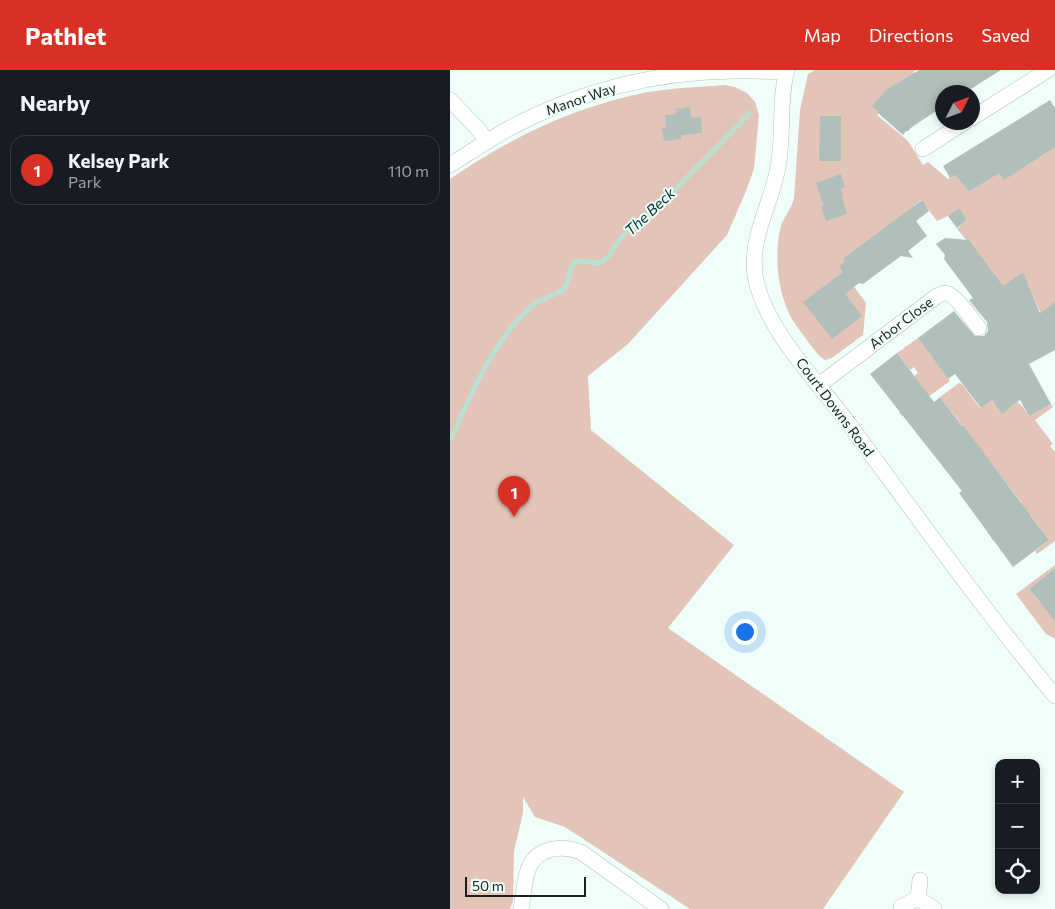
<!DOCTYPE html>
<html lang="en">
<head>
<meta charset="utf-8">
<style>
	body { margin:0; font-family:Commissioner,sans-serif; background:#20242c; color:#f1f3f6 }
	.controls { position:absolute; right:15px; bottom:15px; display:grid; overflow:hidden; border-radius:10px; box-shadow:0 2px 8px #0003 }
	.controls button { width:45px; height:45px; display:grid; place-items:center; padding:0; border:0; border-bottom:1px solid #363941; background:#171b24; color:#f1f3f6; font:25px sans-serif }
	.compass { position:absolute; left:485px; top:15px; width:45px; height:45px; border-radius:50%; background:#171b24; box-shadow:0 2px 8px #0003; rotate:48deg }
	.scale { position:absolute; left:15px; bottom:12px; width:121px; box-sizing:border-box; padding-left:5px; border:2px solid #191f1d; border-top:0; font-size:14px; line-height:18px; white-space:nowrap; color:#191f1d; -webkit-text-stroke:4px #f0fef9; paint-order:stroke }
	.you { position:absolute; left:294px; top:561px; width:18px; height:18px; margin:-12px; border:4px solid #fff; border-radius:50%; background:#1a73e8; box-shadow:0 0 0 8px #1a73e833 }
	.badge { display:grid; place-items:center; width:32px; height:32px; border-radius:50%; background:#d93025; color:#fff; font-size:16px; font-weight:700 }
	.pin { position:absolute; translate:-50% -41px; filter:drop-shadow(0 1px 2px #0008) }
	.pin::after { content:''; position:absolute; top:26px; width:18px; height:15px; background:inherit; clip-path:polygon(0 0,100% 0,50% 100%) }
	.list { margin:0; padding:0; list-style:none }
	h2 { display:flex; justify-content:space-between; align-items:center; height:65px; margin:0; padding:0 20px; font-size:21px }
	h2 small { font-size:16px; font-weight:400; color:#9ea1a6 }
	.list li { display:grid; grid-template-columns:32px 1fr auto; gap:15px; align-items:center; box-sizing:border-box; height:70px; margin:0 10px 10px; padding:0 10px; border:1px solid #363941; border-radius:15px }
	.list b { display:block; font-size:19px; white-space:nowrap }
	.list p { margin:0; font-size:16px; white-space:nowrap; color:#9ea1a6 }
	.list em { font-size:16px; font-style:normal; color:#9ea1a6 }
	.icon { flex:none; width:28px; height:28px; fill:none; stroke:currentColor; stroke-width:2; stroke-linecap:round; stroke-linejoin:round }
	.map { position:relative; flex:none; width:605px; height:839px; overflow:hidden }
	header { display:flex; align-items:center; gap:30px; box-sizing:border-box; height:70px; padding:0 25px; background:#d93025; color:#fff }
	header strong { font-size:24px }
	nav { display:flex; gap:28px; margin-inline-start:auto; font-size:18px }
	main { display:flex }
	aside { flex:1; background:#171b24 }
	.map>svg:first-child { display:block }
	.green { fill:#e3c4b8 }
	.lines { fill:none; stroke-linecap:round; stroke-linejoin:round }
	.stream { stroke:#bbe0d2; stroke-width:5 }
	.building { fill:#b1bfba }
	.street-casing { stroke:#b3c1bc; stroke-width:16 }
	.street { stroke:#fff; stroke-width:15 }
	.labels { text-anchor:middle; stroke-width:4; stroke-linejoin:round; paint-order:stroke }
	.street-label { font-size:14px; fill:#191f1d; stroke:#f0fef9 }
	.water-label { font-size:15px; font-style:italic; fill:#003729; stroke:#f0fef9 }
</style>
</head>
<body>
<header>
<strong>Pathlet</strong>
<nav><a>Map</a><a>Directions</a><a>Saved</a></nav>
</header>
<main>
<aside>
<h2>Nearby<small></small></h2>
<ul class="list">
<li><span class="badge">1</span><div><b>Kelsey Park</b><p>Park</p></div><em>110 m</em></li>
</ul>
</aside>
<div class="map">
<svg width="605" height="839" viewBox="0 0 605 839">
	<rect width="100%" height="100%" fill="#f0fef9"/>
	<g class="green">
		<path d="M365 0H466L463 2 468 11 427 45 458 71 473 95 478 92 498 109 505 105 519 122 549 102 582 91 596 83 605 67V232L593 241 600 264 573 203 553 217 538 196 507 159 517 150 509 139 498 146 487 151 471 130 460 139 463 143 389 196 416 233 413 265 382 288 375 290C368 286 364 279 359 273 354 266 348 258 343 251 328 225 324 189 330 160 332 148 342 139 344 128L350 40 358 4Z"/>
		<path d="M275 15 285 17 297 23 305 32 309 45 304 99 296 121 277 165 178 274 138 306 141 360 284 475 218 558 454 722 373 839H240L115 757 85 747 73 727V743L64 781 63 831 60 839H0V109C61 67 126 36 198 22 223 18 249 17 275 15Z"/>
		<path d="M468 268 500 311 452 346 449 343 476 322 464 306 468 303 464 297 460 300 447 283Z"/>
		<path d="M509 313 512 314 530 338 542 330 552 343 568 332 573 337 579 346 601 334 603 337 585 350 603 374 600 376 605 382V471L587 484 585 481 599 470 580 444 543 471 536 459 572 433 490 327Z"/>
		<path d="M605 495V498L579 519 590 533 594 531 605 551V569L596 564 566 524Z"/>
	</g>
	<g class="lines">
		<path class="stream" d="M0 370C20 329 37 283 69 249 74 244 80 238 86 233 94 227 111 225 116 216 120 208 118 200 125 191L150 193 159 186 166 174 181 156 208 137 300 43"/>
	</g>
	<g class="building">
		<path d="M469 0H551L516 22H492V37L462 57 458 61H456L453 65 428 43 429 42 422 36 436 20Z"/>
		<path d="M600 30 605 38V77L554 110 549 103 519 122 505 105 500 108 493 96Z"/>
		<path d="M240 37 241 48 251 47 252 63 231 65V69L214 71 212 58 216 57 215 45 227 44 226 39Z"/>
		<path d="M370 46H391V91H369Z"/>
		<path d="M391 104 395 117 391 118 393 126 392 127 397 144 376 151 371 137 374 136 366 113Z"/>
		<path d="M472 130 479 141 466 151 477 166 458 181 463 188 451 186 413 214 409 213 395 224 412 246 382 269 353 232 393 202 389 196 394 192V188Z"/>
		<path d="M509 138 517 150 507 158 498 146Z"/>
		<path d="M495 168 519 170 553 216 573 202 590 243 605 232V280L579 294 601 334 579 346 570 330 552 344 542 330 531 338 505 304 498 309 468 268 504 241 525 266H534L538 261 537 252 519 230 523 228 494 189 495 185 486 174Z"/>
		<path d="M447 283 484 332 490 327 512 356 513 355 599 470 563 497 509 423 512 421 420 304Z"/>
		<path d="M605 498V551L579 519Z"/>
	</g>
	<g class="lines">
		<g class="street-casing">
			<g id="street">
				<path d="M337 0C328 33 335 68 327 102 320 136 300 168 305 205 313 257 368 312 399 354 466 445 532 538 605 626"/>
				<path d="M0 30 29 60 37 72"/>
				<path d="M522 48 598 0"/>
				<path d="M473 79 515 52"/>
				<path d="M0 95C19 83 38 70 58 59 127 22 204 2 283 1 301 0 318 2 336 2"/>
				<path d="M369 315 487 226C489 225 493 223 495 223 504 223 523 250 529 258"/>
				<path d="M468 828 484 839"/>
				<path d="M451 837 468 828 470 810"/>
				<path d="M71 839C73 827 74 812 78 800 86 777 111 775 131 782L211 839"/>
			</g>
		</g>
		<use href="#street" class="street"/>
	</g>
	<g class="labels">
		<g class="street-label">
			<text transform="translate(131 29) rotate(-19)" y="5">Manor Way</text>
			<text transform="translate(451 253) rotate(-37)" y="5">Arbor Close</text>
			<text transform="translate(385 337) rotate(53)" y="5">Court Downs Road</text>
		</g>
		<g class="water-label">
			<text transform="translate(200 142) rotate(-43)" y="5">The Beck</text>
		</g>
	</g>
</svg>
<div class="controls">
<button>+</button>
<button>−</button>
<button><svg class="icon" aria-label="locate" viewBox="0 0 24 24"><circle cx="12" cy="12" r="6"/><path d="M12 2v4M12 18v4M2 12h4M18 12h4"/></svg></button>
</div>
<svg class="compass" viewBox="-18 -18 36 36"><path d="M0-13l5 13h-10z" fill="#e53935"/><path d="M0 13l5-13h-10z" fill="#9ea1a6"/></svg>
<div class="scale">50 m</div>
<div class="you"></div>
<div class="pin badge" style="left:64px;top:447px">1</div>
</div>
</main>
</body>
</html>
